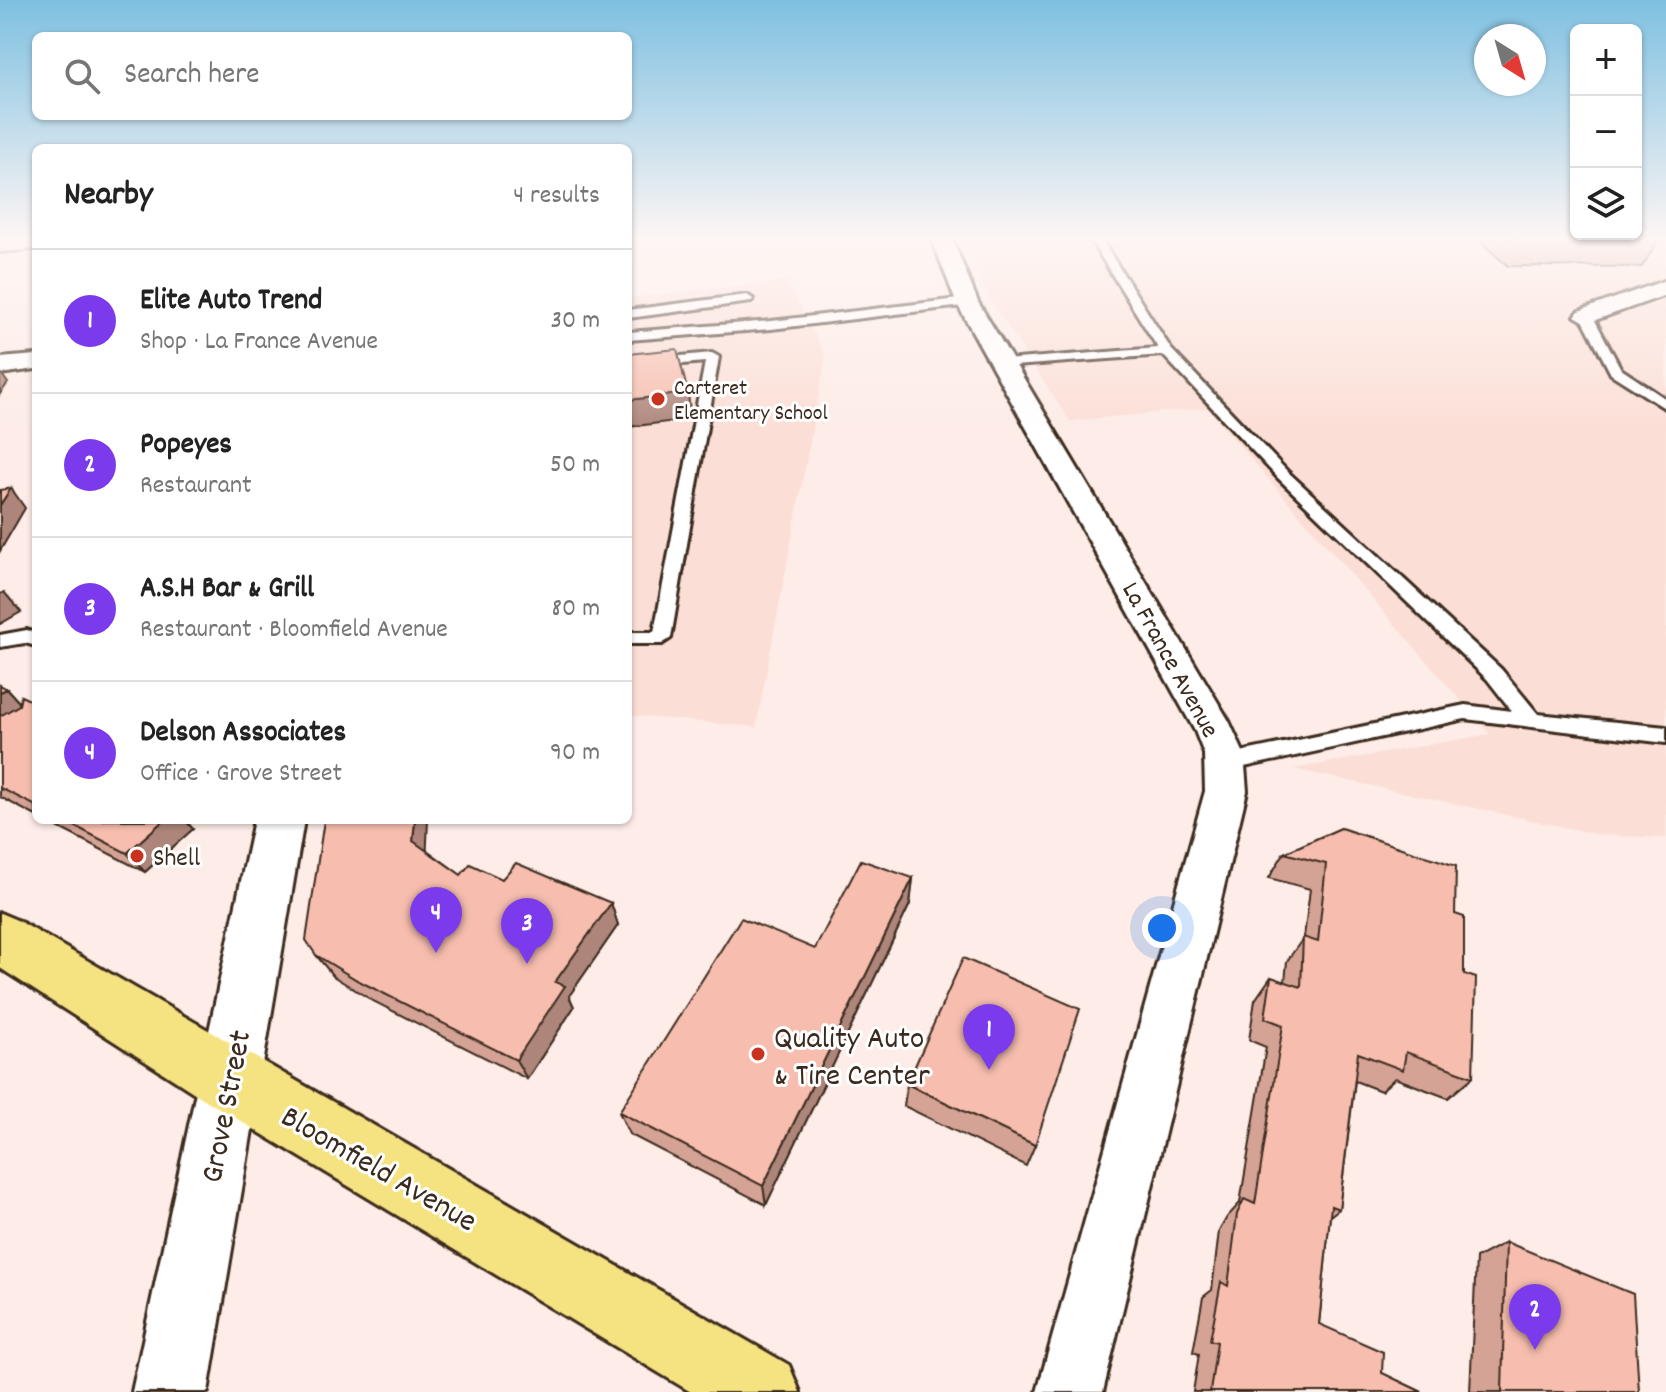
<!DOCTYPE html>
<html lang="en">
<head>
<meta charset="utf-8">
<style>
	body { margin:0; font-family:Dekko,sans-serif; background:#f6f6f6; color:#222 }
	.controls { position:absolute; right:24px; top:24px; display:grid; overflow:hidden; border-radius:12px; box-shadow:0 2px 6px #0004 }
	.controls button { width:72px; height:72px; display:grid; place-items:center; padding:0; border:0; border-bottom:2px solid #e0e0e0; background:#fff; color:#222; font:40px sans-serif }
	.compass { position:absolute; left:1474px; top:24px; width:72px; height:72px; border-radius:50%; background:#fff; box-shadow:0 2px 6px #0004; rotate:143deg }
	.you { position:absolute; left:1162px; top:928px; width:28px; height:28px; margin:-20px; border:6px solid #fff; border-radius:50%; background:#1a73e8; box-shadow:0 0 0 12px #1a73e833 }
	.badge { display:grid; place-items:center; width:52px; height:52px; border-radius:50%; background:#7c3aed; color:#fff; font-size:26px; font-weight:700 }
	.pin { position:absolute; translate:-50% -66px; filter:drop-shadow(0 2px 4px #0008) }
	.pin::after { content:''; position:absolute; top:42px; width:28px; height:24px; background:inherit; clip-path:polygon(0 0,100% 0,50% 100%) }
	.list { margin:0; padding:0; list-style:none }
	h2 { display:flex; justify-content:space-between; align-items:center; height:104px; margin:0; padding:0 32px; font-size:34px }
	h2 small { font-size:26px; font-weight:400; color:#767676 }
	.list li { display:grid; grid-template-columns:52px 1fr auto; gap:24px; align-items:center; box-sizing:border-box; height:144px; padding:0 32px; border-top:2px solid #e0e0e0 }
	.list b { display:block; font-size:30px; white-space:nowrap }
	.list p { margin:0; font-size:26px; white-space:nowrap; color:#767676 }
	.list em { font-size:26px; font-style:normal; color:#767676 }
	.icon { flex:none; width:44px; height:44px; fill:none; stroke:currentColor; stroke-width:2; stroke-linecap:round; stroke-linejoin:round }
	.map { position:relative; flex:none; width:1666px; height:1392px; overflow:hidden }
	.search { position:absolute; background:#fff; box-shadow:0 2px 6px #0004; left:32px; top:32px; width:600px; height:88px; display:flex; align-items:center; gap:20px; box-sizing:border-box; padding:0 28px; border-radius:12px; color:#767676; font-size:30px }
	.panel { position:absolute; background:#fff; box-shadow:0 2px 6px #0004; left:32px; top:144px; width:600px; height:680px; border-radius:12px }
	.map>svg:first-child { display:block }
	.built { fill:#fbded6 }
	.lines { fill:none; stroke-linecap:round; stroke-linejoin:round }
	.service-casing { stroke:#3b2a1e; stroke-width:6 }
	.minor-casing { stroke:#3b2a1e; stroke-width:6 }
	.secondary-casing { stroke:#3b2a1e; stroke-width:6 }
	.primary-casing { stroke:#3b2a1e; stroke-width:6 }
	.service { fill:#fff; fill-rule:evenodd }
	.minor { fill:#fff; fill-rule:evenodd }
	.secondary { fill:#fff; fill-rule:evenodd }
	.primary { fill:#f5e382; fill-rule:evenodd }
	.wall { fill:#d4a396; stroke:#3b2a1e; stroke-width:2 }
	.shaded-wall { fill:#ad857a; stroke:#3b2a1e; stroke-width:2 }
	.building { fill:#f7beaf; stroke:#3b2a1e; stroke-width:2 }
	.poi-dot { fill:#c8321e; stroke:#fff; stroke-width:3 }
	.labels { text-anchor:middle; stroke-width:6; stroke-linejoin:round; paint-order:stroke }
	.far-poi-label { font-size:22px; fill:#3b2a1e; stroke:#fff; text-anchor:start }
	.street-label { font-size:26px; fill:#3b2a1e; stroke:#fff }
	.poi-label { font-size:26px; fill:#3b2a1e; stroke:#fff; text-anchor:start }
	.near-poi-label { font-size:32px; fill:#3b2a1e; stroke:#fff; text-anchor:start }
	.near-street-label { font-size:32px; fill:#3b2a1e; stroke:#fff }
</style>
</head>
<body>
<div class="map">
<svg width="1666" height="1392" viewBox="0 0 1666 1392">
	<rect width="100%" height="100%" fill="#fdece7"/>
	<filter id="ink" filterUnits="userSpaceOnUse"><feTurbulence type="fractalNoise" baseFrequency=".0125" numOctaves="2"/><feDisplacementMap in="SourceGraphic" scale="16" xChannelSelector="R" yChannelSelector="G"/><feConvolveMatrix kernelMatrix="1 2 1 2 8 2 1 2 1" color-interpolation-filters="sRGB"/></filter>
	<g filter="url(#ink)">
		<g class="built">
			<path d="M958 239H1666V838L1601 835 1294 769 1490 734 1207 408 1070 421 992 303Z"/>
			<path d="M787 281 826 356 756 727 628 715V298Z"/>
		</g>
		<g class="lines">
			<g class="service-casing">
				<g id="service">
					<path d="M1090 239H1101L1171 349 1288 472 1501 669 1538 714 1666 727V743L1465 719 1226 771 1218 769 1215 763 1218 757 1226 755 1465 705 1512 711 1487 679 1278 478 1163 355 1000 367 998 364 1005 360 1158 348Z"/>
					<path d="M747 295 753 299 751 302 628 318V310Z"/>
					<path d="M967 298 971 299V305L771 329 628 340V332L771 321Z"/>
					<path d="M1583 313H1591L1621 369 1666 399V409L1611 374 1581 316Z"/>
					<path d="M712 353 719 357 671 638 662 644H628V632H654L705 362 628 369V361Z"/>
					<path d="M27 630 36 633V646L25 643 0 647V635Z"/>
				</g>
			</g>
			<g class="minor-casing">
				<g id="minor">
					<path d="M36 239V249L0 252V240Z"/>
					<path d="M932 239H952L978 302 1229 721 1244 754 1247 791 1103 1392H1037L1205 791 1204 754 1195 731 956 302Z"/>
					<path d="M1666 280V295L1587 323 1575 316 1579 311Z"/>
					<path d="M36 355V369L0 374V358Z"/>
				</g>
			</g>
			<g class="secondary-casing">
				<path id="secondary" d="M254 820H304L208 1392H132Z"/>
			</g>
			<g class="primary-casing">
				<path id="primary" d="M0 913 19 921 789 1365 800 1392H691L207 1101 0 968Z"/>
			</g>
			<use href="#service" class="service"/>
			<use href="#minor" class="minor"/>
			<use href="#secondary" class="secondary"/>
			<use href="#primary" class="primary"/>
		</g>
		<g class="wall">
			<path d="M1477 239H1659L1642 267 1508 266Z"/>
			<path d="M0 685 7 689 20 703H36V816L0 797Z"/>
			<path d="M44 820H185L193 829 145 872Z"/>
			<path d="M1341 828 1455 914 1464 974 1473 1077 1448 1098 1395 1078 1381 1091 1355 1081 1339 1209 1330 1216 1319 1324 1382 1373 1422 1392H1193L1199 1354 1193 1352 1203 1297 1212 1290 1219 1231 1227 1217 1240 1203 1266 1047 1249 1040 1255 1000 1271 977 1285 982 1287 961 1304 937 1310 889 1269 878 1284 853Z"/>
			<path d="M427 850 461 875 502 879 611 903 618 925 569 996 574 1007 527 1079 373 1001 333 976 316 955Z"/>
			<path d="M913 878 910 904 766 1205 629 1134 619 1112 815 949Z"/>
			<path d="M907 1084 1035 1145 1026 1166 904 1106Z"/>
			<path d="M1506 1242 1639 1392H1470L1476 1258Z"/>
		</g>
		<g class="shaded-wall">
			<path d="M0 372 8 383 0 394Z"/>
			<path d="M688 393 691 419 628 427V400Z"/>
			<path d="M11 488 25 508 0 551V505Z"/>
			<path d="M4 592 21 612 0 624V594Z"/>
			<path d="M7 689 25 709 0 724V692Z"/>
			<path d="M164 820H185L193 829 145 872 127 853Z"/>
			<path d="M415 820H428L426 863 413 841Z"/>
			<path d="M913 878 910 904 766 1205 763 1186Z"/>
			<path d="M611 903 618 925 569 996 574 1007 527 1079 516 1060 555 982Z"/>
		</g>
		<g class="building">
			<path d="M677 349 688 393 628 400V354Z"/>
			<path d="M11 488 0 505V490Z"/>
			<path d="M0 685 7 689 0 692Z"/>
			<path d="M21 696 36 703V806L0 788V716L19 705Z"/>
			<path d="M63 820H164L127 853Z"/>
			<path d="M324 820H415L413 841 461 875 470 864 502 879 516 863 611 903 555 982 565 986 516 1060 357 980 316 955 306 940Z"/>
			<path d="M1341 828 1456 866 1455 914 1464 917V974L1476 978 1473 1077 1406 1052 1403 1070 1358 1053 1339 1209 1331 1206 1319 1324 1383 1352 1382 1373 1422 1392H1210L1217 1342 1210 1340 1221 1282 1228 1286 1237 1214 1244 1199 1255 1204 1283 1025 1265 1018 1271 977 1301 987 1303 937 1318 942 1326 864 1284 853Z"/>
			<path d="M861 860 913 878 763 1186 619 1112 741 918 815 949Z"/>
			<path d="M963 958 1080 1009 1035 1145 907 1084Z"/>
			<path d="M1506 1242 1633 1294 1639 1392H1502Z"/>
		</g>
	</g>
	<linearGradient id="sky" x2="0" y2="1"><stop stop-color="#7ec0e1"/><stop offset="0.55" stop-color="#fef6f4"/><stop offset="1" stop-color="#fef6f4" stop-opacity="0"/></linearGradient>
	<rect width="1666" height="434" fill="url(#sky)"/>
	<g class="poi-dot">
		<circle cx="658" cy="399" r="8"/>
		<circle cx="137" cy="856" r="8"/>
		<circle cx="758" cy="1054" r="8"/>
	</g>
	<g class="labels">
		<g class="far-poi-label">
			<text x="674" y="394">Carteret<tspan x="674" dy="25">Elementary School</tspan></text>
		</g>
		<g class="street-label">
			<text transform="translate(1172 659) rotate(61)" y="9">La France Avenue</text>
		</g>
		<g class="poi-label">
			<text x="153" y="865">Shell</text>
		</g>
		<g class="near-poi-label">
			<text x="774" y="1047">Quality Auto<tspan x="774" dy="37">&amp; Tire Center</tspan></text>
		</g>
		<g class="near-street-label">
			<text transform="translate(224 1106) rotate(-79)" y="11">Grove Street</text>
			<text transform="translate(380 1167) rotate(30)" y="11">Bloomfield Avenue</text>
		</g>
	</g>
</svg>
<div class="controls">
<button>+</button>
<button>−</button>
<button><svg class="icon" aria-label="layers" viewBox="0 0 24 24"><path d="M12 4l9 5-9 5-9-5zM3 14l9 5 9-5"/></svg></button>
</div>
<svg class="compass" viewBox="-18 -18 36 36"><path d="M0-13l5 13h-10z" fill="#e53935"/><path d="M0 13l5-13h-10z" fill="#767676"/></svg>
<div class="you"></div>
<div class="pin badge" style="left:989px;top:1070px">1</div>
<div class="pin badge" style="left:1535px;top:1350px">2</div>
<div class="pin badge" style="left:527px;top:964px">3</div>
<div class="pin badge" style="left:436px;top:953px">4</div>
<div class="search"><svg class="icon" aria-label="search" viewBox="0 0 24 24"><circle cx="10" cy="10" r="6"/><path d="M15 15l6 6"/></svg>Search here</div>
<section class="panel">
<h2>Nearby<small>4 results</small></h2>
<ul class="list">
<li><span class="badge">1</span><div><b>Elite Auto Trend</b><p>Shop · La France Avenue</p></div><em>30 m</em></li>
<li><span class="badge">2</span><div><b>Popeyes</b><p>Restaurant</p></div><em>50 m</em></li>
<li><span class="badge">3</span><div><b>A.S.H Bar &amp; Grill</b><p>Restaurant · Bloomfield Avenue</p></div><em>80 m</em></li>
<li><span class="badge">4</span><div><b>Delson Associates</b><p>Office · Grove Street</p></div><em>90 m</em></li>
</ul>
</section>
</div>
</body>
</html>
